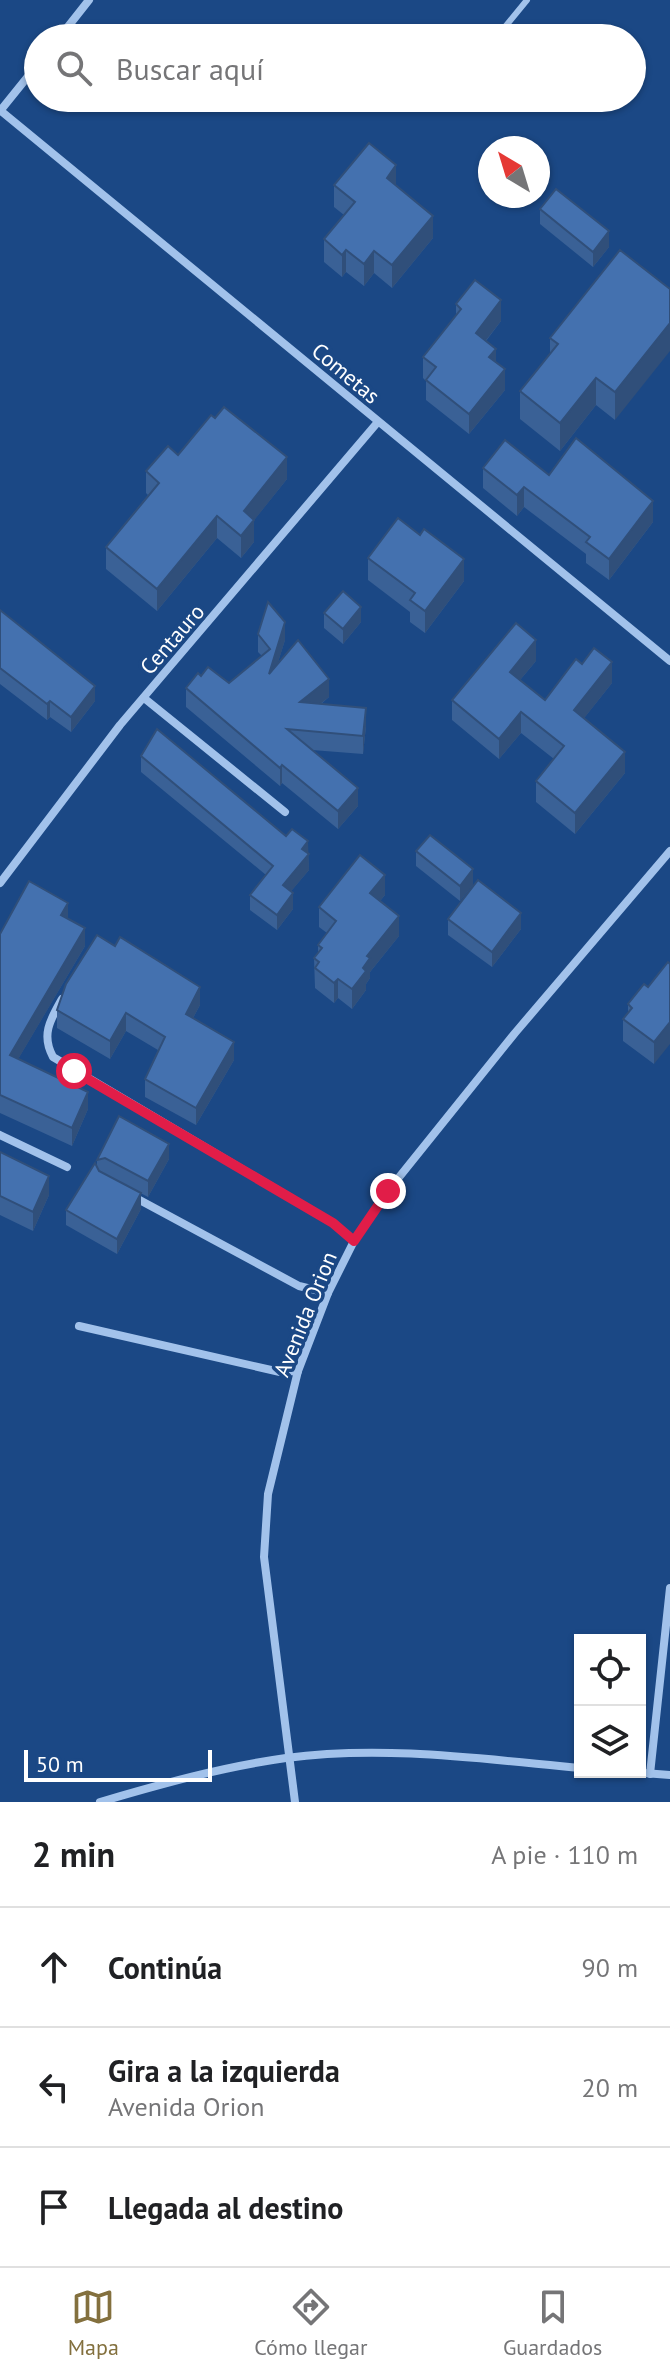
<!DOCTYPE html>
<html lang="es">
<head>
<meta charset="utf-8">
<style>
	body { margin:0; font-family:"PT Sans",sans-serif; background:#f6f6f6; color:#202124 }
	.controls { position:absolute; right:24px; bottom:24px; display:grid; overflow:hidden; border-radius:0px; box-shadow:0 2px 6px #0004 }
	.controls button { width:72px; height:72px; display:grid; place-items:center; padding:0; border:0; border-bottom:2px solid #e0e0e0; background:#fff; color:#202124; font:40px sans-serif }
	.compass { position:absolute; left:478px; top:136px; width:72px; height:72px; border-radius:50%; background:#fff; box-shadow:0 2px 6px #0004; rotate:322deg }
	.scale { position:absolute; left:24px; bottom:20px; width:188px; box-sizing:border-box; padding-left:8px; border:4px solid #fff; border-top:0; font-size:22px; line-height:28px; white-space:nowrap; color:#fff; -webkit-text-stroke:6px #1b4885; paint-order:stroke }
	.stop { position:absolute; width:24px; height:24px; margin:-18px; border:6px solid #e11d48; border-radius:50%; background:#fff }
	.stop.end { background:#e11d48; border-color:#fff; box-shadow:0 2px 8px #0008 }
	.list { margin:0; padding:0; list-style:none }
	h2 { display:flex; justify-content:space-between; align-items:center; height:104px; margin:0; padding:0 32px; font-size:34px }
	h2 small { font-size:26px; font-weight:400; color:#757577 }
	.list li { display:grid; grid-template-columns:52px 1fr auto; gap:24px; align-items:center; box-sizing:border-box; height:120px; padding:0 32px; border-top:2px solid #e0e0e0 }
	.list b { display:block; font-size:30px; white-space:nowrap }
	.list p { margin:0; font-size:26px; white-space:nowrap; color:#757577 }
	.list em { font-size:26px; font-style:normal; color:#757577 }
	.icon { flex:none; width:44px; height:44px; fill:none; stroke:currentColor; stroke-width:2; stroke-linecap:round; stroke-linejoin:round }
	.map { position:relative; flex:none; width:670px; height:1802px; overflow:hidden }
	.search { position:absolute; background:#fff; box-shadow:0 2px 6px #0004; left:24px; right:24px; top:24px; height:88px; display:flex; align-items:center; gap:20px; box-sizing:border-box; padding:0 28px; border-radius:44px; color:#757577; font-size:30px }
	.sheet { height:464px; background:#fff }
	nav { display:flex; justify-content:space-around; align-items:center; box-sizing:border-box; height:112px; border-top:2px solid #e0e0e0; background:#fff; font-size:22px; color:#757577 }
	nav a { display:grid; justify-items:center; gap:4px }
	nav .on { color:#83703e }
	.map>svg:first-child { display:block }
	.lines { fill:none; stroke-linecap:round; stroke-linejoin:round }
	.service { stroke:#a2c2eb; stroke-width:6 }
	.minor { stroke:#a2c2eb; stroke-width:8 }
	.wall { fill:#3a6196 }
	.shaded-wall { fill:#304f7a }
	.building { fill:#4471af; stroke:#304f7a; stroke-width:2 }
	.route { stroke:#e11d48; stroke-width:10 }
	.labels { text-anchor:middle; stroke-width:7; stroke-linejoin:round; paint-order:stroke }
	.street-label { font-size:22px; fill:#fff; stroke:#1b4885 }
</style>
</head>
<body>
<div class="map">
<svg width="670" height="1802" viewBox="0 0 670 1802">
	<rect width="100%" height="100%" fill="#1b4885"/>
	<g class="lines">
		<path class="service" d="M496 38 527 0"/>
		<g class="minor">
			<path d="M59 38 89 0"/>
			<path d="M0 111 38 64"/>
			<path d="M1 111 670 661"/>
			<path d="M144 698 285 812"/>
			<path d="M0 883 120 725 377 423"/>
			<path d="M62 999C50 1020 41 1035 53 1057L333 1223 354 1241"/>
			<path d="M0 1135 67 1167"/>
			<path d="M134 1197 299 1286 328 1293"/>
			<path d="M79 1326 280 1372 298 1371"/>
			<path d="M631 1772 670 1775"/>
			<path d="M650 1774 670 1588"/>
			<path d="M100 1802C161 1784 222 1767 286 1758 383 1745 483 1759 580 1768"/>
			<path d="M295 1802 264 1557 268 1494 298 1371 328 1293 354 1241 388 1191 515 1033 670 851"/>
		</g>
	</g>
	<g class="wall">
		<path d="M334 185 396 186 433 238 392 288 374 273 364 286 346 272 342 277 324 262V239L344 215 334 207Z"/>
		<path d="M540 209 609 247 593 267 540 224Z"/>
		<path d="M620 250 615 420 596 405 560 451 520 419V391L550 354V338Z"/>
		<path d="M456 304 501 321 486 341 496 362 505 390 469 434 426 400V381L423 378V357L456 316Z"/>
		<path d="M178 455 287 479 254 520V542L241 558 217 538 157 611 106 569V547L148 495 146 493V471Z"/>
		<path d="M483 468 549 475 653 522 609 580 586 563V554L524 507 517 516 483 488Z"/>
		<path d="M368 558 464 581 425 633 410 622V612L368 580Z"/>
		<path d="M0 610 95 701 71 732 50 717 47 720 0 684Z"/>
		<path d="M324 613 361 622 343 644 324 628Z"/>
		<path d="M258 634 285 640 277 665 329 697 321 704 366 726 363 754 312 750 358 806 338 829 282 783 280 786 186 707V688L201 676 229 683 262 656 258 652Z"/>
		<path d="M536 661 520 680 545 700 582 664 612 683 584 718 625 773 575 834 536 802V781L554 759 521 733 499 759 452 720V700Z"/>
		<path d="M141 756 308 853 309 870 291 891 293 909 277 930 250 910V895L266 875 141 772Z"/>
		<path d="M416 851 473 885 460 901 416 866Z"/>
		<path d="M385 895 380 901 399 936 370 972V978L366 984V990L352 1009 338 998 334 1003 315 988 314 958 318 953V945L327 933 319 927V907Z"/>
		<path d="M68 919 85 946 18 1059 88 1109 72 1146 0 1113V934Z"/>
		<path d="M448 919 521 929 492 967 448 935Z"/>
		<path d="M668 962 654 1064 623 1041V1019L628 1013V1004L648 987Z"/>
		<path d="M200 1005 193 1018 234 1060 196 1125 145 1097V1079L158 1050 126 1031 110 1059 57 1028V1010Z"/>
		<path d="M119 1116 169 1159 148 1197 105 1174 141 1209 117 1254 66 1225V1210L97 1167V1160Z"/>
		<path d="M0 1152 49 1195 33 1231 0 1215Z"/>
	</g>
	<g class="shaded-wall">
		<path d="M396 165V187L387 178Z"/>
		<path d="M433 216V238L392 288V265Z"/>
		<path d="M609 231V247L593 267V252Z"/>
		<path d="M346 250V272L342 277V255Z"/>
		<path d="M374 251V273L364 286V264Z"/>
		<path d="M501 300V321L476 353V333Z"/>
		<path d="M670 323V351L615 420V392Z"/>
		<path d="M496 349V370L489 357Z"/>
		<path d="M505 369V390L469 434V414Z"/>
		<path d="M596 378V405L560 451V423Z"/>
		<path d="M287 457V479L248 528 254 520V542L241 558V536L244 511Z"/>
		<path d="M524 487V507L517 516V495Z"/>
		<path d="M653 501V522L609 580V559Z"/>
		<path d="M217 516V538L157 611V589Z"/>
		<path d="M464 559V581L425 633V611Z"/>
		<path d="M361 607V622L343 644V629Z"/>
		<path d="M285 622V640L269 692V674Z"/>
		<path d="M536 640V661L510 692V672Z"/>
		<path d="M612 662V683L574 731V710Z"/>
		<path d="M329 679V697L300 720V702Z"/>
		<path d="M95 686V701L71 732V717Z"/>
		<path d="M50 701V717L47 720V704Z"/>
		<path d="M366 708V726L363 754V736Z"/>
		<path d="M521 712V733L499 759V739Z"/>
		<path d="M625 752V773L575 834V813Z"/>
		<path d="M282 765V783L280 786V768Z"/>
		<path d="M358 788V806L338 829V811Z"/>
		<path d="M308 841 309 870 283 901V885L302 849Z"/>
		<path d="M473 869V885L460 901V886Z"/>
		<path d="M385 875V895L370 913V893Z"/>
		<path d="M293 893V909L277 930V915Z"/>
		<path d="M68 903V920L61 915Z"/>
		<path d="M521 913V929L492 967V952Z"/>
		<path d="M399 916V936L370 972V978L366 984V990L352 1009V989L363 968 367 956Z"/>
		<path d="M85 928V946L10 1073V1055Z"/>
		<path d="M338 979V998L334 1003V983Z"/>
		<path d="M200 987V1005L186 1031V1014Z"/>
		<path d="M126 1013V1031L110 1059V1041Z"/>
		<path d="M670 1022V1044L654 1064V1042Z"/>
		<path d="M234 1042V1060L196 1125V1108Z"/>
		<path d="M88 1092V1109L72 1146V1128Z"/>
		<path d="M169 1144V1159L148 1197V1181Z"/>
		<path d="M49 1176V1195L33 1231V1212Z"/>
		<path d="M141 1193V1209L117 1254V1239Z"/>
	</g>
	<g class="building">
		<path d="M369 143 396 165 387 178 433 216 392 265 374 251 364 264 346 250 342 255 324 239 355 202 334 185Z"/>
		<path d="M556 189 609 231 593 252 540 209Z"/>
		<path d="M620 250 670 289V323L615 392 596 378 560 423 520 391 558 344 550 338Z"/>
		<path d="M475 280 501 300 476 333 496 349 489 357 505 369 469 414 426 380 436 367 423 357 461 309 456 304Z"/>
		<path d="M224 407 287 457 244 511 254 520 241 536 217 516 157 589 106 547 159 483 146 471 168 446 178 455 211 415 215 418Z"/>
		<path d="M576 438 653 501 609 559 586 542 590 537 524 487 517 495 483 468 505 440 549 475Z"/>
		<path d="M398 518 420 535 424 529 464 559 425 611 410 600 415 593 368 558Z"/>
		<path d="M343 591 361 607 343 629 324 613Z"/>
		<path d="M268 602 285 622 269 674 298 640 329 679 300 702 366 708 363 736 287 729 358 788 338 811 282 765 280 768 186 688 198 673 201 676 208 667 229 683 270 649 258 634Z"/>
		<path d="M0 610 95 686 71 717 50 701 47 704 0 668Z"/>
		<path d="M516 623 536 640 510 672 545 700 576 659 582 664 594 648 612 662 574 710 625 752 575 813 536 781 564 746 521 712 499 739 452 700Z"/>
		<path d="M157 729 286 836 292 829 308 841 302 849 309 854 283 885 293 893 277 915 250 895 273 866 141 756Z"/>
		<path d="M430 835 473 869 460 886 416 851Z"/>
		<path d="M360 855 385 875 370 893 399 916 367 956 370 958 363 968 366 971 352 989 338 979 334 983 315 968 319 962 314 958 322 948 318 945 336 921 319 907Z"/>
		<path d="M478 880 521 913 492 952 448 919Z"/>
		<path d="M29 881 68 903 61 915 85 928 10 1055 88 1092 72 1128 0 1095V934Z"/>
		<path d="M97 935 115 946 120 937 200 987 186 1014 234 1042 196 1108 145 1079 165 1037 126 1013 110 1041 57 1010 66 984Z"/>
		<path d="M668 962 670 964V1022L654 1042 623 1019 632 1008 628 1004 644 984 648 987Z"/>
		<path d="M119 1116 169 1144 148 1181 105 1158 97 1160Z"/>
		<path d="M0 1152 49 1176 33 1212 0 1196Z"/>
		<path d="M95 1163 99 1171 141 1193 117 1239 66 1210Z"/>
	</g>
	<g class="lines">
		<path class="route" d="M74 1071 333 1223 354 1241 388 1191"/>
	</g>
	<g class="labels">
		<g class="street-label">
			<text transform="translate(346 373) rotate(40)" y="8">Cometas</text>
			<text transform="translate(172 639) rotate(-49)" y="8">Centauro</text>
			<text transform="translate(305 1314) rotate(-68)" y="8">Avenida Orion</text>
		</g>
	</g>
</svg>
<div class="controls">
<button><svg class="icon" aria-label="locate" viewBox="0 0 24 24"><circle cx="12" cy="12" r="6"/><path d="M12 2v4M12 18v4M2 12h4M18 12h4"/></svg></button>
<button><svg class="icon" aria-label="layers" viewBox="0 0 24 24"><path d="M12 4l9 5-9 5-9-5zM3 14l9 5 9-5"/></svg></button>
</div>
<svg class="compass" viewBox="-18 -18 36 36"><path d="M0-13l5 13h-10z" fill="#e53935"/><path d="M0 13l5-13h-10z" fill="#757577"/></svg>
<div class="scale">50 m</div>
<div class="stop" style="left:74px;top:1071px"></div>
<div class="stop end" style="left:388px;top:1191px"></div>
<div class="search"><svg class="icon" aria-label="search" viewBox="0 0 24 24"><circle cx="10" cy="10" r="6"/><path d="M15 15l6 6"/></svg>Buscar aquí</div>
</div>
<section class="sheet">
<h2>2 min<small>A pie · 110 m</small></h2>
<ul class="list">
<li><svg class="icon" aria-label="ahead" viewBox="0 0 24 24"><path d="M12 20V5M6 11l6-6 6 6"/></svg><div><b>Continúa</b></div><em>90 m</em></li>
<li><svg class="icon" aria-label="left" viewBox="0 0 24 24"><path d="M17 20v-9H6M10 6l-5 5 5 5"/></svg><div><b>Gira a la izquierda</b><p>Avenida Orion</p></div><em>20 m</em></li>
<li><svg class="icon" aria-label="arrive" viewBox="0 0 24 24"><path d="M6 21V4h12l-3 4 3 4H6"/></svg><div><b>Llegada al destino</b></div></li>
</ul>
</section>
<nav>
<a class="on"><svg class="icon" aria-label="map" viewBox="0 0 24 24"><path d="M3 6l6-2 6 2 6-2v14l-6 2-6-2-6 2zM9 4v14M15 6v14"/></svg>Mapa</a>
<a><svg class="icon" aria-label="directions" viewBox="0 0 24 24"><path d="M12 3l9 9-9 9-9-9zM9 14v-3h6M13 9l2 2-2 2"/></svg>Cómo llegar</a>
<a><svg class="icon" aria-label="saved" viewBox="0 0 24 24"><path d="M7 4h10v16l-5-4-5 4z"/></svg>Guardados</a>
</nav>
</body>
</html>
